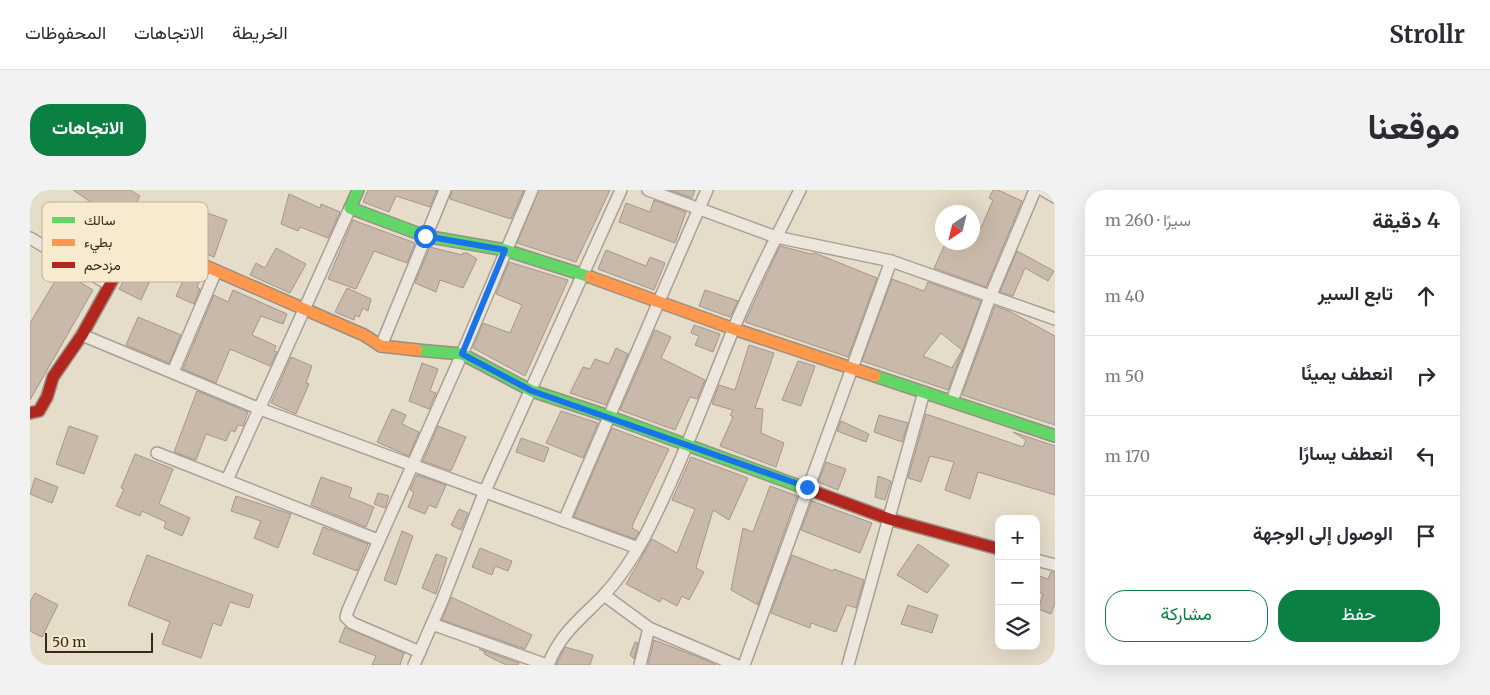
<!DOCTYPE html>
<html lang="ar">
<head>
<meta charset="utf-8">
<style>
	body { margin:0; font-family:Merriweather,Vazirmatn,serif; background:#f2f2f3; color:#2b2b33; direction:rtl }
	.controls { position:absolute; right:15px; bottom:15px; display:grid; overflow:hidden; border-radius:10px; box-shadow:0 5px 20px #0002 }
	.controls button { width:45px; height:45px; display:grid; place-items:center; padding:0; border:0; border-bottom:1px solid #e1e1e2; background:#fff; color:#2b2b33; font:25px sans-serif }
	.compass { position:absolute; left:905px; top:15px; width:45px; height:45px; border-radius:50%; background:#fff; box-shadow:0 5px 20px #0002; rotate:215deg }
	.scale { position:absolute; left:15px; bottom:12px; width:108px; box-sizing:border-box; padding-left:5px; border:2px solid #38281b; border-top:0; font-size:14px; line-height:18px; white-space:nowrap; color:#38281b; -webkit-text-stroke:4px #f7eace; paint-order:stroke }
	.stop { position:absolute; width:15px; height:15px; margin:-11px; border:4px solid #1a73e8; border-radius:50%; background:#fff }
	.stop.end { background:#1a73e8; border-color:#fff; box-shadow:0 1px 5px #0008 }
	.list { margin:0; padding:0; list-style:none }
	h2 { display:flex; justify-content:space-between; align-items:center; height:65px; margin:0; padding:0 20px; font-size:21px }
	h2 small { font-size:16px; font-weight:400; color:#7c7c81 }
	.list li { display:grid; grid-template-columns:32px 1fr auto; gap:15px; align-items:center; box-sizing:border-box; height:80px; padding:0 20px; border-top:1px solid #e1e1e2 }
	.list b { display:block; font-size:19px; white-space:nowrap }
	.list em { font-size:16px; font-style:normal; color:#7c7c81 }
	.actions { display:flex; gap:10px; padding:15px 20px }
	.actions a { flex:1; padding:11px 0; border:1px solid #0b8043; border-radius:20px; text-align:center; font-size:18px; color:#0b8043 }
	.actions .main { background:#0b8043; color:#fff }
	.icon { flex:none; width:28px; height:28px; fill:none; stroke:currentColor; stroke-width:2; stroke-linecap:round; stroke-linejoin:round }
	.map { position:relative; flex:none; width:1025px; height:475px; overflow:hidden; direction:ltr; border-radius:20px }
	header { display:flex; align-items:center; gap:30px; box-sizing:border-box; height:70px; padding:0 25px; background:#fff; border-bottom:1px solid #e1e1e2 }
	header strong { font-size:24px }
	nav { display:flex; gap:28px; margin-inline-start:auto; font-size:18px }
	.intro { display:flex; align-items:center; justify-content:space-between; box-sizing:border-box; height:120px; padding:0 30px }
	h1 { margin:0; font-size:35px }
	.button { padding:12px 22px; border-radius:20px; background:#0b8043; color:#fff; font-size:18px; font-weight:700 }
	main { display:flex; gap:30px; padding:0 30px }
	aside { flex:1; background:#fff; border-radius:20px; box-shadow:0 5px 20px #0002 }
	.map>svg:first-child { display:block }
	.building { fill:#c9b9aa; stroke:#a59789; fill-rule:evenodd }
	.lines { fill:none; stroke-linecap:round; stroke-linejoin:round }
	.street-casing { stroke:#a9a093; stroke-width:14 }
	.fast-casing { stroke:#999083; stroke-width:14 }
	.slow-casing { stroke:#999083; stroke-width:14 }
	.jam-casing { stroke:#999083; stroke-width:14 }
	.street { stroke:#ece6dc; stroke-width:11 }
	.fast { stroke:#63d668; stroke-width:11 }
	.slow { stroke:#ff974d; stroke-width:11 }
	.jam { stroke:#b3261e; stroke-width:11 }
	.route { stroke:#1a73e8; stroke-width:6 }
	.key { fill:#f7eace; stroke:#beb098; stroke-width:1 }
	.key-label { font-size:14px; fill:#38281b }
</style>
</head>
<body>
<header>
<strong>Strollr</strong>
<nav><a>الخريطة</a><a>الاتجاهات</a><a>المحفوظات</a></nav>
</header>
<div class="intro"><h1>موقعنا</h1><a class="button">الاتجاهات</a></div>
<main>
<aside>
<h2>4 دقيقة<small>سيرًا · 260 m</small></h2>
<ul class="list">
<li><svg class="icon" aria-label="ahead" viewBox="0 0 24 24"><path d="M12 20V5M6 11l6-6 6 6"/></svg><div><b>تابع السير</b></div><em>40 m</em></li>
<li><svg class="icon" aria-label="right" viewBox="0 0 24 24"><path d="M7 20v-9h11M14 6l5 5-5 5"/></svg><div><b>انعطف يمينًا</b></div><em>50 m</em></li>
<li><svg class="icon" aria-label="left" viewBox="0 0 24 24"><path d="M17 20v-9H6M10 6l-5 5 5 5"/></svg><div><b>انعطف يسارًا</b></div><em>170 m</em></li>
<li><svg class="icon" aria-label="arrive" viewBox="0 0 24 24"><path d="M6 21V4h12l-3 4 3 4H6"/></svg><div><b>الوصول إلى الوجهة</b></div></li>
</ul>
<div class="actions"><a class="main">حفظ</a><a>مشاركة</a></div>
</aside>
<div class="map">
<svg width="1025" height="475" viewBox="0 0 1025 475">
	<rect width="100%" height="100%" fill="#e5dcc9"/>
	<g class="building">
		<path d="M43 0H100L110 6 94 35Z"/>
		<path d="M338 0H407L400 17 366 6 359 22 333 12Z"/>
		<path d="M422 0H494L481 29 420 9Z"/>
		<path d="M509 0H580L546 72 487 53Z"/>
		<path d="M640 0H665L662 8Z"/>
		<path d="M963 0H968L992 11 956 97 904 78 916 52H942V34L951 38 963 10 959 8Z"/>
		<path d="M259 4 290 18 291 14 310 22 298 48 270 37 268 41 251 34Z"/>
		<path d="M624 10 656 22 645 53 589 32 596 13 620 22Z"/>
		<path d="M152 14 197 30 184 67 140 50Z"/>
		<path d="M323 30 385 53 377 73 344 61 326 99 298 89Z"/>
		<path d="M750 56 781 64 785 63 847 88 818 167 715 132Z"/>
		<path d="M400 57 432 65 433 63H437L447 69 433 98 410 90 406 102 385 93Z"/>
		<path d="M246 58 276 74 260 103 220 85 226 73 235 78Z"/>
		<path d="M576 60 616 76 620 67 635 73 624 100 568 79Z"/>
		<path d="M987 61 1024 81 1018 91 995 78 983 106 970 102Z"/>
		<path d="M110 62 129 71 111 110 89 99Z"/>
		<path d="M479 72 538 90 495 186 443 158 453 133 480 143 492 115 466 104Z"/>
		<path d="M31 81 63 100 0 210V133Z"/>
		<path d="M157 82 171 88 167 97 170 99 164 114 146 106Z"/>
		<path d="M862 89 894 101 898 92 951 111 918 200 832 171ZM911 143 932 160 922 178 893 166Z"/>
		<path d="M317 98 341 109 338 121 333 118 329 127 325 125 324 130 305 122Z"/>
		<path d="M203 100 257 124 253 134 231 126 222 145 246 156 244 161 247 162 240 176 200 159 186 193 153 179 184 105 198 112Z"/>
		<path d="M675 100 708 111 700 127 669 116Z"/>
		<path d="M965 116 979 121 1025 146V235L932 205Z"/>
		<path d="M108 127 151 145 139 173 96 155Z"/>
		<path d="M664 135 690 144 683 162 665 155 669 146 661 143Z"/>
		<path d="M625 140 641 147 631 168 675 190 667 209 660 207 645 240 590 220Z"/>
		<path d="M719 155 744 163 725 218 733 219 731 243 754 253 746 277 690 256 703 227 700 225 703 220 682 214 689 195 705 200Z"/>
		<path d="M586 158 598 164 576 215 540 203 553 177 560 179 565 169 579 174Z"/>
		<path d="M261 167 282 176 276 193 279 194 266 224 241 213Z"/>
		<path d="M768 171 785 176 771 216 752 210Z"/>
		<path d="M392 173 408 179 400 201 406 203 399 219 379 211Z"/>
		<path d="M167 201 218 222 213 236 208 235 205 242 201 240 196 251 176 244 166 270 144 262Z"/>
		<path d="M362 219 376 225 372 234 389 242 379 266 347 252Z"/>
		<path d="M531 221 568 233 553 268 516 253Z"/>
		<path d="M896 224 993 257 996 250 983 242 1025 256V305L948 282 940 309 915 300 924 272 900 266 891 292 878 288Z"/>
		<path d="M849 225 878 233 872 252 844 242Z"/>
		<path d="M811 231 839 244 836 252 807 241Z"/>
		<path d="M39 236 68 246 54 284 26 274Z"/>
		<path d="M408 236 436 247 421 281 393 271Z"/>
		<path d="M582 238 639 259 603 334 602 338 609 342 605 349 544 327Z"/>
		<path d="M491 248 519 258 514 272 486 262Z"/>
		<path d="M105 264 143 279 129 314 160 328 152 346 134 338 136 332 112 321 110 326 86 316 94 299 91 298Z"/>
		<path d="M661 267 718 288 699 330 683 320 666 378 674 382 659 410 652 406 647 416 632 408 630 412 596 394 622 349 647 363 665 319 642 310Z"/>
		<path d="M796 272 816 279 808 300 788 292Z"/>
		<path d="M387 285 416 295 406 318 399 315 395 324 378 317 384 302 380 300Z"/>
		<path d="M848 286 861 291 855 310 845 307Z"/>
		<path d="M291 287 322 298 319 307 344 317 336 337 281 315Z"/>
		<path d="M5 288 28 297 22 313 0 304Z"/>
		<path d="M740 296 767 306 728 415 701 400 713 338 723 342Z"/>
		<path d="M348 303 359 306 355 318 344 314Z"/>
		<path d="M206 306 261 324 248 358 224 348 231 331 201 321Z"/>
		<path d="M782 311 842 333 830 363 771 340Z"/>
		<path d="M429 319 438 323 431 340 421 335Z"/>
		<path d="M293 337 338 354 327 381 283 364Z"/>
		<path d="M372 341 383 346 366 395 354 390Z"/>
		<path d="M888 354 919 375 897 403 867 385Z"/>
		<path d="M450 358 482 371 478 381 465 376 462 385 442 377Z"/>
		<path d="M406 364 417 368 406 404 392 398Z"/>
		<path d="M117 365 223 405 219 418 200 412 191 436 183 433 171 468 132 454 140 432 98 415Z"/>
		<path d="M762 365 803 381 804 379 834 390 826 418 817 415 806 442 781 433 780 438 741 423Z"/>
		<path d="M1021 382H1025V413L1021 424 1008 419 1013 404 1006 401 1009 386 1018 389Z"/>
		<path d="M5 403 28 415 12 447 0 441V412Z"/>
		<path d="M421 407 502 445 495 459 412 430Z"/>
		<path d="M878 415 908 425 902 443 871 434Z"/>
		<path d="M315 437 374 463 370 475H342L346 466 309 452Z"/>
		<path d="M624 450 668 467 686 475H618Z"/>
		<path d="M605 452 608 453 604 469 600 465Z"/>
		<path d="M535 457 563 465 560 475H526Z"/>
		<path d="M449 459 489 473 488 475H476L454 464 455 462Z"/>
	</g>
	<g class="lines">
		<g class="street-casing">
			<g id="street">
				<path d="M618 0 746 47 861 71 1025 129"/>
				<path d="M1013 0 1025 7"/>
				<path d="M0 48 80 95"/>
				<path d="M52 145 230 219 608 358"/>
				<path d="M351 156 415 0"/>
				<path d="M143 182 186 81"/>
				<path d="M922 211 960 107 1005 0"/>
				<path d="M127 263 348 350"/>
				<path d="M197 290 320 18"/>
				<path d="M534 331 677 0"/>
				<path d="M1006 370 1025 375"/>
				<path d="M574 405 619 438 706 475"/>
				<path d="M402 434 517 475"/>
				<path d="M390 462 322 433 316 427 318 420 432 164 502 0"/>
				<path d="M384 475 412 411 454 303 591 0"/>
				<path d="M518 475C531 442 551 429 574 405 590 388 604 366 615 346 649 280 675 209 703 140 723 92 747 46 770 0"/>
				<path d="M610 475 619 438"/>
				<path d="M714 475 861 71"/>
				<path d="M818 475 894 202"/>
			</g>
		</g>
		<g class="fast-casing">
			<g id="fast">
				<path d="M328 0 320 18 395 46 475 60 560 87"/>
				<path d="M387 160 432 164 502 201 578 226 780 300"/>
				<path d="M845 186 1025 246"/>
			</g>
		</g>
		<g class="slow-casing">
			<g id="slow">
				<path d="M134 58 334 145 351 156 387 160"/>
				<path d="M560 87 704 139 845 186"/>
			</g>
		</g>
		<g class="jam-casing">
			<g id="jam">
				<path d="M0 223 9 221 17 207 23 187 52 145 103 53 112 48 134 58"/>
				<path d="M780 300 859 329 969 359"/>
			</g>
		</g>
		<use href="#street" class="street"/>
		<use href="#fast" class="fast"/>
		<use href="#slow" class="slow"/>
		<use href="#jam" class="jam"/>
	</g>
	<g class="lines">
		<path class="route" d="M395 46 475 60 432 164 502 201 777 297"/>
	</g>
	<rect x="12" y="12" width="166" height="80" rx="8" class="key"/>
	<rect x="22" y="27" width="23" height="6" fill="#63d668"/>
	<rect x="22" y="49" width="23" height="7" fill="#ff974d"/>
	<rect x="22" y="72" width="23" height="6" fill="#b3261e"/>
	<g class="key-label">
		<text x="54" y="35">سالك</text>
		<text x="54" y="57">بطيء</text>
		<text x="54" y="80">مزدحم</text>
	</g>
</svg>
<div class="controls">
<button>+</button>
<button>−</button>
<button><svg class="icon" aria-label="layers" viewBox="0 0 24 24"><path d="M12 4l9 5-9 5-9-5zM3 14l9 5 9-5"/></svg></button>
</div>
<svg class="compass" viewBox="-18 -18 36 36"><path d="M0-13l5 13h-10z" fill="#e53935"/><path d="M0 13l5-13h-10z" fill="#7c7c81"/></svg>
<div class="scale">50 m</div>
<div class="stop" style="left:395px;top:46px"></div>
<div class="stop end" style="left:777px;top:297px"></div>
</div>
</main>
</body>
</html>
